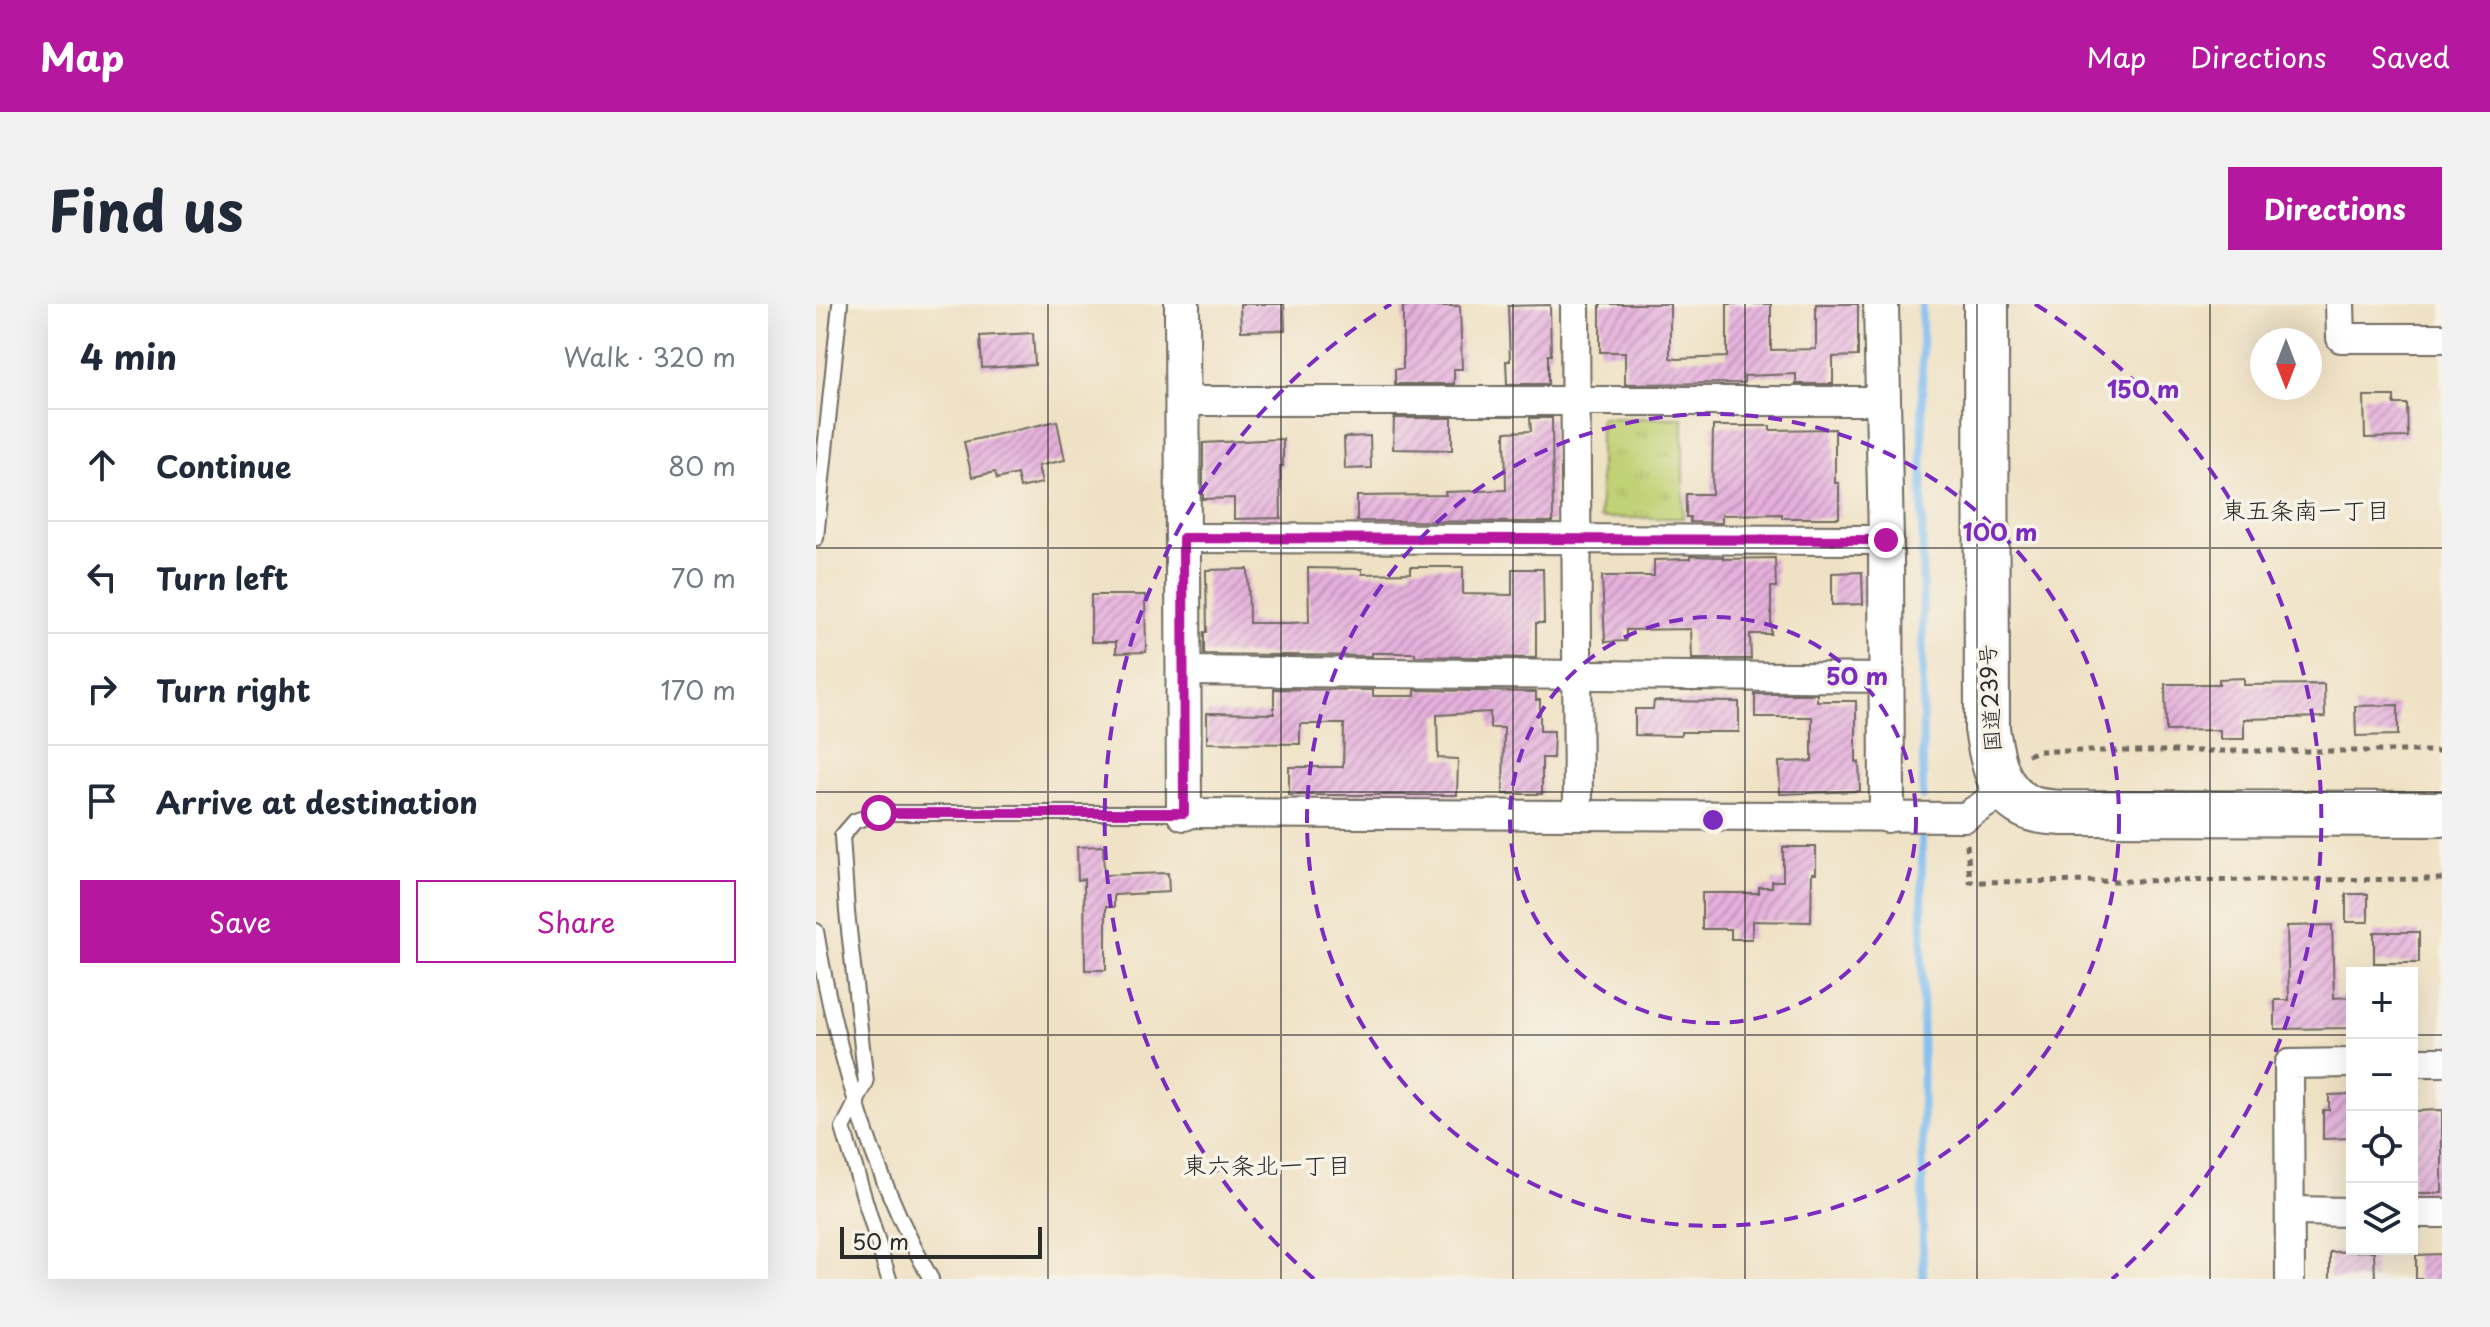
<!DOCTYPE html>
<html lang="en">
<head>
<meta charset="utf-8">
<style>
	body { margin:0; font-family:"Playpen Sans","Klee One",sans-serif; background:#f2f2f3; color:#1f2937 }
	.controls { position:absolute; right:24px; bottom:24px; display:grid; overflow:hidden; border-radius:0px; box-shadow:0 8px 32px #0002 }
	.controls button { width:72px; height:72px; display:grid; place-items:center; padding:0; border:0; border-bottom:2px solid #e0e1e3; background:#fff; color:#1f2937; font:40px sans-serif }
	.compass { position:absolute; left:1434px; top:24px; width:72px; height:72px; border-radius:50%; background:#fff; box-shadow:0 8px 32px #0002; rotate:180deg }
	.scale { position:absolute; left:24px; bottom:20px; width:202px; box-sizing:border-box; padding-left:8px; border:4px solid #2b2b2b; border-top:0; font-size:22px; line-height:28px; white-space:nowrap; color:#2b2b2b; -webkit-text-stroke:6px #f7f3e8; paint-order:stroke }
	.stop { position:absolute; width:24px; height:24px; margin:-18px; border:6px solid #b5179e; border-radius:50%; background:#fff }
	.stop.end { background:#b5179e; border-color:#fff; box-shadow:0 2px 8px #0008 }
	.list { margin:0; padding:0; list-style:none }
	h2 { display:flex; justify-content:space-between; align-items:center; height:104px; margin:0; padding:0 32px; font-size:34px }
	h2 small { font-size:26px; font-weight:400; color:#747a83 }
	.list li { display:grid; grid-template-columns:52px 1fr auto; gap:24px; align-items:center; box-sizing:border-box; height:112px; padding:0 32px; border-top:2px solid #e0e1e3 }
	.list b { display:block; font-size:30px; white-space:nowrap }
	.list em { font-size:26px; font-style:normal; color:#747a83 }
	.actions { display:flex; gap:16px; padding:24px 32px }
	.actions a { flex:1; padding:18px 0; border:2px solid #b5179e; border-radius:0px; text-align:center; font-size:28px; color:#b5179e }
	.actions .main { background:#b5179e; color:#fff }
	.icon { flex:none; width:44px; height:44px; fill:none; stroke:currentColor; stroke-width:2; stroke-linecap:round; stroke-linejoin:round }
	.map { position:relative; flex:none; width:1626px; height:975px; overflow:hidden; border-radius:0px }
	header { display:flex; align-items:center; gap:48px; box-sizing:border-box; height:112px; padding:0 40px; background:#b5179e; color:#fff }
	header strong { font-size:38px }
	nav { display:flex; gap:44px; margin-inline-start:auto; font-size:28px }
	.intro { display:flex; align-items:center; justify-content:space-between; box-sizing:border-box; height:192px; padding:0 48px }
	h1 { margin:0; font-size:56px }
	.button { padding:20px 36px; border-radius:0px; background:#b5179e; color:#fff; font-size:28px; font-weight:700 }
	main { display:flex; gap:48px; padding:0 48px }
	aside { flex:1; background:#fff; border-radius:0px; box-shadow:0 8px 32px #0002 }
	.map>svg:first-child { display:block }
	.park { fill:url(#park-tufts); stroke:#767e50; stroke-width:2 }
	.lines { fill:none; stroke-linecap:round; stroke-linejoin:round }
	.stream { stroke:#7bbbef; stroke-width:8 }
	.building { fill:url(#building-hatch) }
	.service-casing { stroke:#706b61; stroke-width:18 }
	.minor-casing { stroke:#706b61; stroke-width:32 }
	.tertiary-casing { stroke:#706b61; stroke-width:38 }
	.trunk-casing { stroke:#706b61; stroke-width:48 }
	.path { stroke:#706b61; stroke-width:5; stroke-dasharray:6 6; stroke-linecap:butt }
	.service { stroke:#fff; stroke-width:14 }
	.minor { stroke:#fff; stroke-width:28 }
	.tertiary { stroke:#fff; stroke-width:34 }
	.trunk { stroke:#fff; stroke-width:44 }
	.route { stroke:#b5179e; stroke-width:10 }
	.grid { fill:none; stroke:#2b2b2b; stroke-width:2; stroke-opacity:0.55 }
	.ring { fill:none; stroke:#7b2cbf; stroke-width:4; stroke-dasharray:14 10 }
	.labels { text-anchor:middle; stroke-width:7; stroke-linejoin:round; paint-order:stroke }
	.street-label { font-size:22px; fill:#2b2b2b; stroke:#f7f3e8 }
	.neighbourhood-label { font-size:24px; fill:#2b2b2b; stroke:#f7f3e8 }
	.centre { fill:#7b2cbf; stroke:#f7f3e8; stroke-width:4 }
	.ring-label { font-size:24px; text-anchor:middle; font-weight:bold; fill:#7b2cbf; stroke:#f7f3e8; stroke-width:7; stroke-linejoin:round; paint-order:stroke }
</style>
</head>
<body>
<header>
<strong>Map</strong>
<nav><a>Map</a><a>Directions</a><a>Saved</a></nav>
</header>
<div class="intro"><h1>Find us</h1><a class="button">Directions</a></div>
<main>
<aside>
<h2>4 min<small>Walk · 320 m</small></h2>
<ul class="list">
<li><svg class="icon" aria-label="ahead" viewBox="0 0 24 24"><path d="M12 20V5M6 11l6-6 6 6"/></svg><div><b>Continue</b></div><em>80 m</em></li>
<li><svg class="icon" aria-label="left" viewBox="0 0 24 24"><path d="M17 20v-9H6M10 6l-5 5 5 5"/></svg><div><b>Turn left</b></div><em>70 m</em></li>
<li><svg class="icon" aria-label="right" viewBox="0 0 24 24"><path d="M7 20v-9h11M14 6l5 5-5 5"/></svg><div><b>Turn right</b></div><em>170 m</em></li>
<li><svg class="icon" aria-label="arrive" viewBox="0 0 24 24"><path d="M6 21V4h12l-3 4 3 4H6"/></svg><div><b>Arrive at destination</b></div></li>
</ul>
<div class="actions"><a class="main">Save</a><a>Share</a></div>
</aside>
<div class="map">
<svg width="1626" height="975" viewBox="0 0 1626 975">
	<defs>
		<pattern id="park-tufts" width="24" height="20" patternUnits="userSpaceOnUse" patternTransform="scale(2)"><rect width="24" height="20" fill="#c1d174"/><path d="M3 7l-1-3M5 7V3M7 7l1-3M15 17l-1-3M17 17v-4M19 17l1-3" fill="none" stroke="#a6b465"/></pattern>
		<pattern id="building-hatch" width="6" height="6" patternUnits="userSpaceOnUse" patternTransform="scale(2)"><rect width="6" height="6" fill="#e5b0dc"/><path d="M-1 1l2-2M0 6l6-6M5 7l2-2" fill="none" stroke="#ba8fb3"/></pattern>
	</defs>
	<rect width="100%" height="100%" fill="#f7f3e8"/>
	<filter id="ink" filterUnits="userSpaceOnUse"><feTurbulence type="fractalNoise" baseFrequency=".0125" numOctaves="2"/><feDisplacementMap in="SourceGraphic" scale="16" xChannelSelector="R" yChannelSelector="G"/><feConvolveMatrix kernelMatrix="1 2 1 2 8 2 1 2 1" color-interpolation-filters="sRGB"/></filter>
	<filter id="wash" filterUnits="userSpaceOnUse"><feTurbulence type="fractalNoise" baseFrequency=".006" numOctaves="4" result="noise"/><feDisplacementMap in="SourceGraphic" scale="32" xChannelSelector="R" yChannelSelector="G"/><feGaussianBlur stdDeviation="1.8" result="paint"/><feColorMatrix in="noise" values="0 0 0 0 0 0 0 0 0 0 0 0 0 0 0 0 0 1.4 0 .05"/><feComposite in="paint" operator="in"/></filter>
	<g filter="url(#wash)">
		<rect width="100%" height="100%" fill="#efe1c4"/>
		<rect class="park" x="784" y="114" width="83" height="100"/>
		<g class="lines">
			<g class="stream">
				<path d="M1106 0 1107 493"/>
				<path d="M1106 533 1107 975"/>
			</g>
		</g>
		<g id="blocks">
			<g class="building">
				<path d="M424 0H468L469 26 425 27Z"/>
				<path d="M784 0H854V54L861 55 911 53V0H955V46L1000 45V0H1042V52L1017 53V80H980V70L928 72V79L809 80V48H784Z"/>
				<path d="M734 1 735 51H732V80H691L690 57H694L692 2Z"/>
				<path d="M587 2H644L646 65H638V80H579V65H587Z"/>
				<path d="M217 29 219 61 166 64 164 32Z"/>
				<path d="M1548 92H1578V100H1591L1592 133 1549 134Z"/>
				<path d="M578 114H636V146L577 145Z"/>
				<path d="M714 114H736L737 218 541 217V192L630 191 629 188 690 186 689 128 715 127Z"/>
				<path d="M241 117 249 156 222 162 226 179 204 184 201 170 181 175 179 168 156 173 148 138Z"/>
				<path d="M897 122H954V126L1019 125V179H1023V214H966V210L906 211V219L874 218V213H870V190H896Z"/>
				<path d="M554 132 555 164 529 165 528 133Z"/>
				<path d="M467 135V162H464L465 214 418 215V194L387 195V139Z"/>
				<path d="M874 252 907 253V255L959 254 960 283H955V330H934L935 355H876L875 325 810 326V337L789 338 786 272H838V256L874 255Z"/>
				<path d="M595 263H647V290L696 291V265H727L728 319H720V354L599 352V349H556V352L388 350V328H391L390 266 432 265 433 319H474L493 318 492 264 546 265V270L595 269Z"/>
				<path d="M1046 268 1047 300 1016 301V269Z"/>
				<path d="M275 291H329L330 348 300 349V338H275Z"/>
				<path d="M1428 374V381L1508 380 1509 413 1428 415V435H1404V426L1350 427 1349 380H1403V375Z"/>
				<path d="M458 385 557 386V392H599V386L720 388V396H724V427H738L737 454H726V490H687L688 424H674V408L621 411 622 454 642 455 641 491H473V463H527L528 420H484V440L391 439V409L458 410Z"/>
				<path d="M939 390H1001V397H1040V458H1043L1044 487 964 490 963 458 996 457V413H939Z"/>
				<path d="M838 397 923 398V428H865V432L819 431V405H837Z"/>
				<path d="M1582 401V431L1540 432 1539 402Z"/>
				<path d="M287 542 288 571 352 569 353 588 298 591V603H290V666H269L268 575 262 576 261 543Z"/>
				<path d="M967 543H1000V569H996L995 618 936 617V635H915V625H886V589H943V583H956V577H967Z"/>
				<rect x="1530" y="590" width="22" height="28"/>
				<path d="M1516 621 1518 694 1536 693V724L1459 725V696H1473L1471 622Z"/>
				<rect x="1558" y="628" width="45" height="31"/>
				<path d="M1536 790V834L1507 835V806H1513V791Z"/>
				<path d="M1626 806V889H1596V807Z"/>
				<path d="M1558 947 1559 975H1514V948Z"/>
				<path d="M1626 950V975H1600V951Z"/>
			</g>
		</g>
	</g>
	<g filter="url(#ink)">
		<use href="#blocks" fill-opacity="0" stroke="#706b61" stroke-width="2"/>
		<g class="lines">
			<g class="service-casing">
				<g id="service">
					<path d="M0 234 24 0"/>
					<path d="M0 627C20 748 55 868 115 975"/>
					<path d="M73 975 27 824 50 779 31 608 26 532 39 517 63 509H368"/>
				</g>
			</g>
			<g class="minor-casing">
				<g id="minor">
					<path d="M759 0 762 510"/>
					<path d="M1524 0 1525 34H1626"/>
					<path d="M366 97H1067"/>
					<path d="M367 234 1070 236"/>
					<path d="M367 367 1071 374"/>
					<path d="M368 509 1149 513 1190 486"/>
					<path d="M1596 758H1626"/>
					<path d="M1475 907 1536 908"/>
					<path d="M1596 909H1626"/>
					<path d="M1474 975 1473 760 1536 759"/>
				</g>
			</g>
			<g class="tertiary-casing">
				<g id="tertiary">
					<path d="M366 0 368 509"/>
					<path d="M1065 0 1070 236 1071 511"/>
				</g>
			</g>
			<g class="trunk-casing">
				<path id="trunk" d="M1170 0 1171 425C1176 455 1181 491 1214 504 1223 508 1236 508 1245 509L1626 510"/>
			</g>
			<g class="path">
				<path d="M1212 451 1221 447H1626"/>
				<path d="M1151 540 1154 578 1626 575"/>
			</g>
			<use href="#service" class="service"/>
			<use href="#minor" class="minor"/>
			<use href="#tertiary" class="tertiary"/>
			<use href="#trunk" class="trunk"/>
		</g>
	</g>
	<g class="lines" filter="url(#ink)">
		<path class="route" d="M63 509H368L367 234 1070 236"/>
	</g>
	<path class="grid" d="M232 0V975M465 0V975M697 0V975M929 0V975M1161 0V975M1394 0V975M0 244H1626M0 488H1626M0 731H1536M1596 731H1626"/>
	<g class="ring">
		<circle cx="897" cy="516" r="203"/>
		<circle cx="897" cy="516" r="406"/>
		<path d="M498 975A608 608 0 0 1 575 0M1219 0A608 608 0 0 1 1296 975"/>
	</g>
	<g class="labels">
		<g class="street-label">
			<text transform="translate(1174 394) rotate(-93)" y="8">国道239号</text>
		</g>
		<g class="neighbourhood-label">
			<text x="1490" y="215">東五条南一丁目</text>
			<text x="451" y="870">東六条北一丁目</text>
		</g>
	</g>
	<circle cx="897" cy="516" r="12" class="centre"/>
	<g class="ring-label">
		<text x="1327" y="94">150 m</text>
		<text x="1184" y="237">100 m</text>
		<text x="1041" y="381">50 m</text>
	</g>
</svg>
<div class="controls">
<button>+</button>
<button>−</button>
<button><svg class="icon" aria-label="locate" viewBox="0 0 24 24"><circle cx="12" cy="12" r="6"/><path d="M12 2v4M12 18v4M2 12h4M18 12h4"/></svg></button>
<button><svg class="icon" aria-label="layers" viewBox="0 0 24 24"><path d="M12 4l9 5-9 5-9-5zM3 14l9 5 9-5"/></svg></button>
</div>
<svg class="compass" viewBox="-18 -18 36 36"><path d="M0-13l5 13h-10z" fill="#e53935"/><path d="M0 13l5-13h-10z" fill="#747a83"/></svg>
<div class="scale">50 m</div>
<div class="stop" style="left:63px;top:509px"></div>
<div class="stop end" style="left:1070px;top:236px"></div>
</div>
</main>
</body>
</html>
